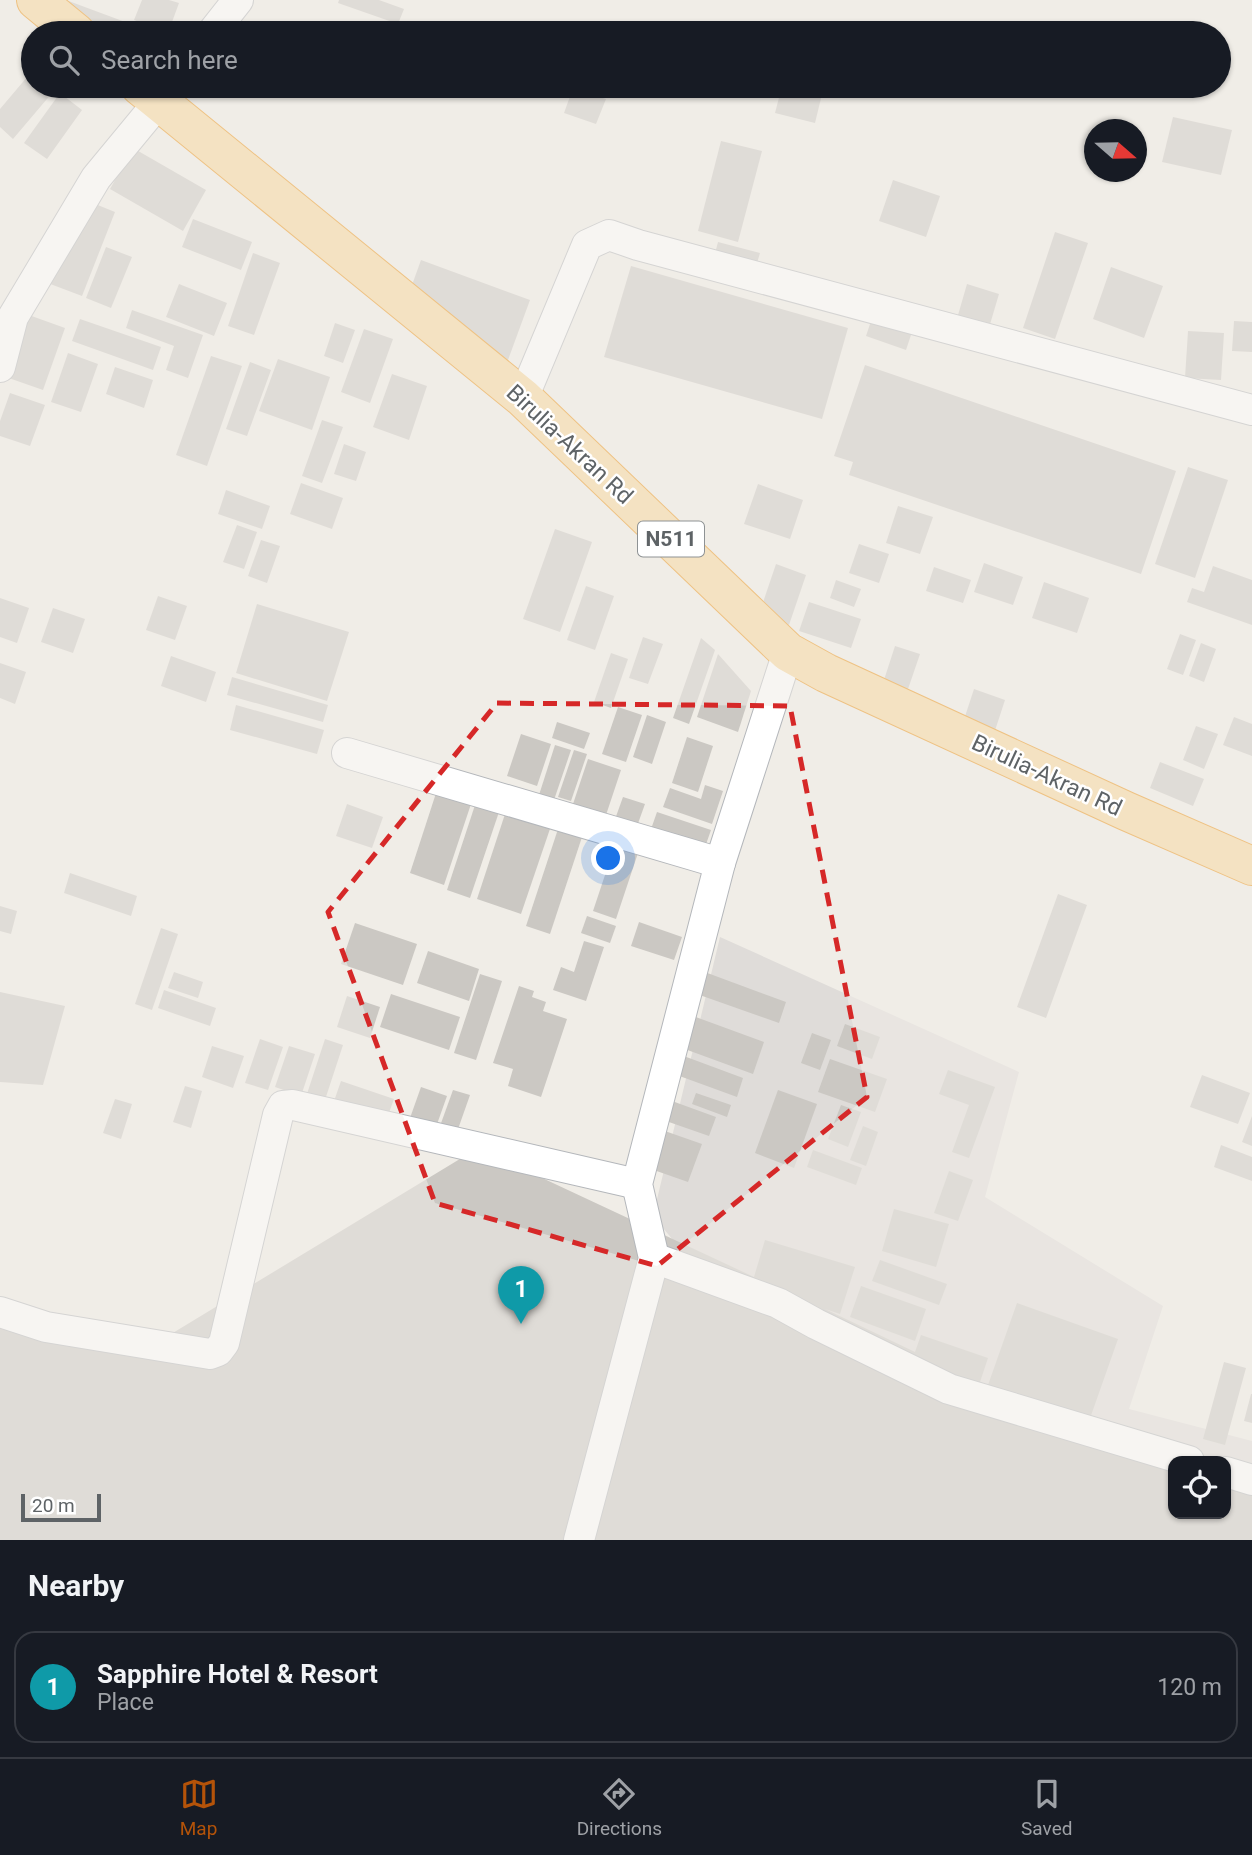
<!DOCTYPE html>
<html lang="en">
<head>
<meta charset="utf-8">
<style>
	body { margin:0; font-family:Roboto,sans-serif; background:#242831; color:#f1f3f6 }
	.controls { position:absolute; right:21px; bottom:21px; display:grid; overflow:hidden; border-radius:14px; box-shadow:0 2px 5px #0004 }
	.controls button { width:63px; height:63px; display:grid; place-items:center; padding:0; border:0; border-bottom:2px solid #363941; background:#171b24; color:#f1f3f6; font:35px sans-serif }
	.compass { position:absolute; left:1084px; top:119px; width:63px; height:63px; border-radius:50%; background:#171b24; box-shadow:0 2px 5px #0004; rotate:110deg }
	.scale { position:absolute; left:21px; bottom:18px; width:80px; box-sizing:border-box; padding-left:7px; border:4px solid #5e6366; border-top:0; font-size:19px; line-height:24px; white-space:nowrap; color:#5e6366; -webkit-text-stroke:5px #fff; paint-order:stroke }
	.you { position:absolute; left:609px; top:859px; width:24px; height:24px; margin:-18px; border:5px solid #fff; border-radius:50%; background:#1a73e8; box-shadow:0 0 0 10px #1a73e833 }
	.badge { display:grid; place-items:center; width:46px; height:46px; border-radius:50%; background:#b45309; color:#fff; font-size:23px; font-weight:700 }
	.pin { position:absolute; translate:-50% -58px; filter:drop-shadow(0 2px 4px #0008) }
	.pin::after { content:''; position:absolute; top:37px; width:24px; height:21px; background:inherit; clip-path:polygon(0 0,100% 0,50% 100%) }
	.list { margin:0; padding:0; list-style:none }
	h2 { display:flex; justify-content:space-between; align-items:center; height:91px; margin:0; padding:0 28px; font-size:30px }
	h2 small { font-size:23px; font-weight:400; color:#9ea1a6 }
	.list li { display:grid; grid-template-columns:46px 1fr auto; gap:21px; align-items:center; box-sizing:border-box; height:112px; margin:0 14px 14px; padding:0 14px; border:2px solid #363941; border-radius:21px }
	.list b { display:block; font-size:26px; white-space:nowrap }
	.list p { margin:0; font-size:23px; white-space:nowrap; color:#9ea1a6 }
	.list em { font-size:23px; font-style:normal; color:#9ea1a6 }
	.icon { flex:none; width:38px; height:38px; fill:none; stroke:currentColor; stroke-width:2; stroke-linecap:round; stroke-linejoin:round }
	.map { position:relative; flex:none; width:1252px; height:1540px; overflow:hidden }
	.search { position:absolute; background:#171b24; box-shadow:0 2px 5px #0004; left:21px; right:21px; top:21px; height:77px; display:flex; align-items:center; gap:18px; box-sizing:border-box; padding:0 24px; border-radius:38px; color:#9ea1a6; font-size:26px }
	.sheet { height:217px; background:#171b24 }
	nav { display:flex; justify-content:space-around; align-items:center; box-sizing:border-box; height:98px; border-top:2px solid #363941; background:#171b24; font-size:19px; color:#9ea1a6 }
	nav a { display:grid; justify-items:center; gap:4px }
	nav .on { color:#b45309 }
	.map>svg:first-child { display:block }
	.industrial { fill:#dfdcd9; fill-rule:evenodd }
	.building { fill:#cbc8c3 }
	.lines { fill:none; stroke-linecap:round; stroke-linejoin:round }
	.street-casing { stroke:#b4b7bb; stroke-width:32 }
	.highway-casing { stroke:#ec8f0b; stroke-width:40 }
	.street { stroke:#fff; stroke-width:30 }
	.highway { stroke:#f8d595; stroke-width:38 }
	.marked { fill:none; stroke:#d62828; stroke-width:5; stroke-dasharray:14 9; stroke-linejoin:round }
	.labels { text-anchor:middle; stroke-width:5; stroke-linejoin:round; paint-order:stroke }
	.shield { fill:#fff; stroke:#8e9294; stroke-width:2 }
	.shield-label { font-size:21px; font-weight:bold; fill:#5e6366 }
	.street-label { font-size:23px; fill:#5e6366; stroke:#fff }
</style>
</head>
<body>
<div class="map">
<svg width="1252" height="1540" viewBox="0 0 1252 1540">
	<rect width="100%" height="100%" fill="#f0ede7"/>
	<path class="industrial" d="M720 937 1019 1072 985 1197 1163 1306 1129 1409 1252 1441V1540H600L673 1240 653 1216ZM1173 1461H1226V1514H1173Z"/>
	<g class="building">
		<path d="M66 0 144 29 143 33H63Z"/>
		<path d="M142 0H169L179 3 168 33 134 20Z"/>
		<path d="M339 0H379L404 9 398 24 338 3Z"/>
		<path d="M836 23 864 33H832Z"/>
		<path d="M33 70V86H58L13 139 0 127V109Z"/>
		<path d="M782 86H824L815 123 775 113Z"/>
		<path d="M573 88 606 99 596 124 564 113Z"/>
		<path d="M60 93 82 110 47 159 24 143Z"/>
		<path d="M1173 117 1232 130 1221 175 1162 162Z"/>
		<path d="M721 141 762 151 738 242 698 231Z"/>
		<path d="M133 148 206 190 183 231 110 189Z"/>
		<path d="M893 180 940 196 926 237 879 221Z"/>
		<path d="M78 197 115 212 82 296 45 282Z"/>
		<path d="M193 219 252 242 241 270 182 247Z"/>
		<path d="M1055 232 1088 243 1055 339 1023 328Z"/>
		<path d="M718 242 760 253 754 273 713 261Z"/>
		<path d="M106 247 132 257 111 308 86 298Z"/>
		<path d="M253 253 280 263 254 335 228 326Z"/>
		<path d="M421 260 530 300 508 360 399 321Z"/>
		<path d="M631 266 848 328 822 419 604 357Z"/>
		<path d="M1111 267 1163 286 1144 338 1093 319Z"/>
		<path d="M179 284 227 303 214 336 166 317Z"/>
		<path d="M967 284 999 294 988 331 956 322Z"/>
		<path d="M132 310 203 335 188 378 166 370 174 346 126 328Z"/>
		<path d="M874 312 914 326 906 350 866 336Z"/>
		<path d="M26 314 65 328 43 390 3 376Z"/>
		<path d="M80 319 161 347 153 370 72 341Z"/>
		<path d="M1234 321 1252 322V352L1232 351Z"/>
		<path d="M335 323 355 330 343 363 324 356Z"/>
		<path d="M364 329 393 339 370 403 341 392Z"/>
		<path d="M1188 331 1224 333 1221 380 1185 378Z"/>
		<path d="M68 353 98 364 81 412 51 402Z"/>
		<path d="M211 356 242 366 207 466 176 455Z"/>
		<path d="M278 359 330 377 312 430 259 411Z"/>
		<path d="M250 362 271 370 247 436 226 429Z"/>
		<path d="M865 365 1176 471 1141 574 849 475 853 462 834 456Z"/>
		<path d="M115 367 153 380 144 408 106 394Z"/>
		<path d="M392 374 427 386 409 440 373 427Z"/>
		<path d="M10 393 45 405 30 446 0 436V421Z"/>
		<path d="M322 420 343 427 322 483 302 476Z"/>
		<path d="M344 444 366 452 356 481 334 474Z"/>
		<path d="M1188 467 1228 480 1195 578 1155 564Z"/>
		<path d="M301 483 343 498 332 529 290 514Z"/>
		<path d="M758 484 803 500 790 539 744 524Z"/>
		<path d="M226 490 270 506 262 529 218 514Z"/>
		<path d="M898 506 933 517 920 554 886 543Z"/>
		<path d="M237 525 257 532 244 569 223 562Z"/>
		<path d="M555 529 592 542 560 632 523 619Z"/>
		<path d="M261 540 280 546 267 583 248 576Z"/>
		<path d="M859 544 889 554 879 583 849 573Z"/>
		<path d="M984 563 1023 577 1013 605 974 592Z"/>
		<path d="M776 564 806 575 789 625 759 614Z"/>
		<path d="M1213 566 1252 580V625L1187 602 1192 588 1204 592Z"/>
		<path d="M934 567 971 580 963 603 926 591Z"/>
		<path d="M836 580 861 589 854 607 830 598Z"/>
		<path d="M1044 582 1089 598 1077 633 1032 618Z"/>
		<path d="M586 586 614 596 595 650 567 640Z"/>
		<path d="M158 596 187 606 175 640 146 630Z"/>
		<path d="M0 598 29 608 17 643 0 637Z"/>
		<path d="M809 602 861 619 851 648 799 631Z"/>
		<path d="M257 604 349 632 327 701 236 673Z"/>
		<path d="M53 608 85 619 73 653 41 642Z"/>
		<path d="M1180 634 1196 640 1183 675 1167 669Z"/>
		<path d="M643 637 663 644 648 684 629 678Z"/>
		<path d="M701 638 715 650 689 724 673 718Z"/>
		<path d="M1201 643 1216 649 1204 682 1189 676Z"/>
		<path d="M895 646 920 654 907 692 883 683Z"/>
		<path d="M611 653 628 659 611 708 594 702Z"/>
		<path d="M718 654 751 691 738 732 697 717Z"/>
		<path d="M171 656 216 672 206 702 161 686Z"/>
		<path d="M0 663 26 672 15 704 0 698Z"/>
		<path d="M232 677 328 705 323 722 227 695Z"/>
		<path d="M974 689 1005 700 986 758 955 747Z"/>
		<path d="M236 705 324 730 317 754 230 730Z"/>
		<path d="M618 707 642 715 626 762 602 754Z"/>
		<path d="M647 715 666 722 652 764 633 757Z"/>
		<path d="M1234 717 1252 724V756L1223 745Z"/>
		<path d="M557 722 590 733 584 749 552 738Z"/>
		<path d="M1196 726 1218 734 1204 769 1183 760Z"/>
		<path d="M521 734 551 744 537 786 507 776Z"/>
		<path d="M687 737 713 746 698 792 672 783Z"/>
		<path d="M555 745 571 750 554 800 539 795Z"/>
		<path d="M574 750 587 754 571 801 558 797Z"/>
		<path d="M588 759 621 770 606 815 573 804Z"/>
		<path d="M1160 762 1204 779 1193 806 1150 788Z"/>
		<path d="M705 785 723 791 712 824 663 807 670 788 701 799Z"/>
		<path d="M438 787 473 798 444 885 410 873Z"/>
		<path d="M623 797 645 804 636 829 614 822Z"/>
		<path d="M477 799 501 806 470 898 447 890Z"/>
		<path d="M347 804 383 817 372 848 336 836Z"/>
		<path d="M507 808 552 823 521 914 477 899Z"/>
		<path d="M657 812 711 830 704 850 650 832Z"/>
		<path d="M561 820 585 828 550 934 526 926Z"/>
		<path d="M618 836 641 844 616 919 593 911Z"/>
		<path d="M70 873 137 896 131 916 64 893Z"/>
		<path d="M1058 894 1087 905 1046 1018 1017 1007Z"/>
		<path d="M0 906 17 911 11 934 0 931Z"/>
		<path d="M587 916 616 926 610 943 581 933Z"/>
		<path d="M639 922 682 937 674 960 631 946Z"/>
		<path d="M355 923 417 944 403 985 341 964Z"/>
		<path d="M161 928 178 934 152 1010 135 1004Z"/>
		<path d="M584 941 604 947 586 1001 553 990 561 967 574 972Z"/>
		<path d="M428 951 479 969 469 1001 417 983Z"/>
		<path d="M702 971 786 1002 779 1023 694 993Z"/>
		<path d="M174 972 203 982 198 998 168 988Z"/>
		<path d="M480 974 502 981 476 1060 454 1053Z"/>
		<path d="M519 986 534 991 532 997 546 1002 543 1011 567 1019 541 1097 508 1086 513 1069 493 1063Z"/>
		<path d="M164 990 216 1008 210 1026 158 1008Z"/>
		<path d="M0 992 65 1006 43 1085 0 1082Z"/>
		<path d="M391 994 460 1017 449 1050 380 1027Z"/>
		<path d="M347 996 380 1007 370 1038 337 1027Z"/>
		<path d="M693 1016 764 1042 753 1074 682 1048Z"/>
		<path d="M845 1024 880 1037 872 1059 837 1046Z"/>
		<path d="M812 1033 831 1040 820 1070 801 1063Z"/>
		<path d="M260 1039 283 1047 268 1090 245 1083Z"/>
		<path d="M325 1039 343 1045 323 1106 305 1100Z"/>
		<path d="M212 1046 244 1056 233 1088 202 1077Z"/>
		<path d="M289 1046 315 1054 301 1096 275 1087Z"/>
		<path d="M681 1055 743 1078 737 1097 674 1074Z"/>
		<path d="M830 1059 887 1079 875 1112 818 1092Z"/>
		<path d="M948 1070 995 1087 969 1158 952 1152 969 1105 939 1094Z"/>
		<path d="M1202 1075 1250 1093 1238 1124 1190 1107Z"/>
		<path d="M341 1081 394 1099 386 1121 333 1104Z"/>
		<path d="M185 1086 202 1091 191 1128 173 1122Z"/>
		<path d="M421 1087 447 1096 436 1127 410 1118Z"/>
		<path d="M453 1090 470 1095 457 1132 440 1126Z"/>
		<path d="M778 1090 817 1104 794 1168 755 1153Z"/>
		<path d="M696 1093 731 1105 727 1117 692 1104Z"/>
		<path d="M115 1099 132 1104 121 1139 103 1133Z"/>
		<path d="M672 1101 716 1117 709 1136 666 1121Z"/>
		<path d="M841 1105 861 1112 848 1147 828 1139Z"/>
		<path d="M1252 1116V1146L1242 1142Z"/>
		<path d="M863 1126 878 1132 866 1166 850 1160Z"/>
		<path d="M662 1130 702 1144 688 1182 648 1168Z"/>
		<path d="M1221 1145 1252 1157V1181L1214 1167Z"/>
		<path d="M478 1148 754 1277 765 1240 855 1267 840 1314 825 1309 915 1352 921 1335 988 1358 980 1382 988 1385 1017 1303 1118 1339 1088 1424 1173 1461V1514H1226V1476L1252 1485V1540H0V1303L153 1345Z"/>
		<path d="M813 1150 862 1168 856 1185 807 1167Z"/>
		<path d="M949 1171 973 1180 958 1221 934 1213Z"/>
		<path d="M894 1209 949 1224 936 1267 882 1251Z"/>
		<path d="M880 1260 947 1284 939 1305 872 1281Z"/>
		<path d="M861 1286 926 1309 915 1341 850 1317Z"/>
		<path d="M1224 1362 1246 1368 1225 1445 1203 1439Z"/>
		<path d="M1251 1394H1252V1423L1244 1421Z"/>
	</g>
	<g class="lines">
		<g class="street-casing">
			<g id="street">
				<path d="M212 33 238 0"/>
				<path d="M0 367 13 317 96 178 172 86"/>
				<path d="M523 398 587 245 609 235 638 245 1252 410"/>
				<path d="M347 753 720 863"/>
				<path d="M654 1258 778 1303 816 1324 949 1389 1189 1461"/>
				<path d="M0 1312 46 1327 210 1354 218 1351 224 1343 278 1115 283 1106 293 1105 637 1184"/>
				<path d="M1226 1472 1252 1480"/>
				<path d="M579 1540 654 1258 637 1184 720 863 788 652"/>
			</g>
		</g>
		<g class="highway-casing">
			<g id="highway">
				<path d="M36 0 76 33"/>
				<path d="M140 86 523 398 788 652 826 673 1126 811 1252 866"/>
			</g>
		</g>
		<use href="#street" class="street"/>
		<use href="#highway" class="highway"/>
	</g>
	<path d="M0 0H1252V1540H0ZM497 703 790 706 867 1097 657 1266 435 1203 328 912Z" fill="#f0ede7" fill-opacity=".55" fill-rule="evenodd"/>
	<path class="marked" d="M497 703 790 706 867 1097 657 1266 435 1203 328 912Z"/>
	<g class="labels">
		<rect class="shield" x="638" y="521.5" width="66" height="35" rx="5"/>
		<g class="shield-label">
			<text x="671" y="546">N511</text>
		</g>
		<g class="street-label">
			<text transform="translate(570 444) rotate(43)" y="8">Birulia-Akran Rd</text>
			<text transform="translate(1047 775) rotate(25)" y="8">Birulia-Akran Rd</text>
		</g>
	</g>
</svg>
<div class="controls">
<button><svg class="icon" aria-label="locate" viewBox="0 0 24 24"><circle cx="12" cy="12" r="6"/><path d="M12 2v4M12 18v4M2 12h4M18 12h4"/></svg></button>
</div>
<svg class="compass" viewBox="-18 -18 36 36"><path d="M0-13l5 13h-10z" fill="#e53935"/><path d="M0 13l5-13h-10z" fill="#9ea1a6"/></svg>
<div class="scale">20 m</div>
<div class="you"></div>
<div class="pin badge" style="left:521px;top:1324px;background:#0f9aa8">1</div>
<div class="search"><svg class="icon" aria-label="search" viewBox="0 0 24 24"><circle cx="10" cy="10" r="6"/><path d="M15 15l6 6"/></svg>Search here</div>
</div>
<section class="sheet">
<h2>Nearby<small></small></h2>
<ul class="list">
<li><span class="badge" style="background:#0f9aa8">1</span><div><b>Sapphire Hotel &amp; Resort</b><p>Place</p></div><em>120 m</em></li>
</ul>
</section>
<nav>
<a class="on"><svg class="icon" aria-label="map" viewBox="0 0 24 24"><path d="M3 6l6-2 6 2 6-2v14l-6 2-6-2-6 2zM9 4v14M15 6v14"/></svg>Map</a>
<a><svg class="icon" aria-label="directions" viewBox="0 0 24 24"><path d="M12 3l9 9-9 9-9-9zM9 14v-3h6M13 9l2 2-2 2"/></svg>Directions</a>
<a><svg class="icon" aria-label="saved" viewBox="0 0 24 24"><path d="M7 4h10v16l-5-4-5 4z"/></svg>Saved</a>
</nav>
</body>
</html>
